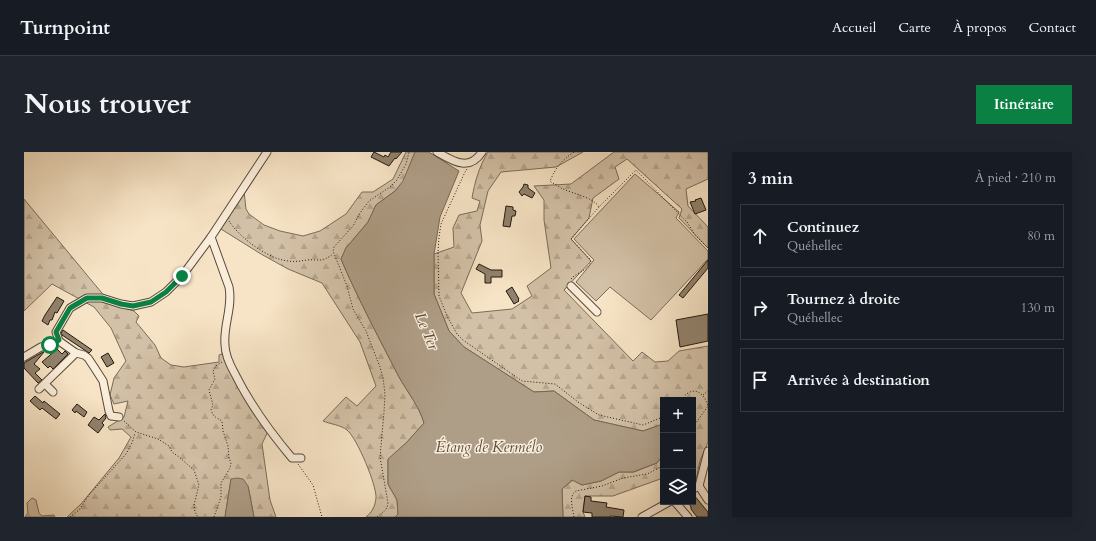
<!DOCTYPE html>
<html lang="fr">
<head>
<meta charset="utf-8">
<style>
	body { margin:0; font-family:Cardo,serif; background:#20242c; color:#f1f3f6 }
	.controls { position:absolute; right:12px; bottom:12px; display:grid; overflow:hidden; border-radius:0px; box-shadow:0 4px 16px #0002 }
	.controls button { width:36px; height:36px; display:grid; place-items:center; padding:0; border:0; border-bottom:1px solid #363941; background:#171b24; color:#f1f3f6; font:20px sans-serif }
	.stop { position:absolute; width:12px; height:12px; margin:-9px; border:3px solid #0b8043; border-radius:50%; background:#fff }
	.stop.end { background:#0b8043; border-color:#fff; box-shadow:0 1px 4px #0008 }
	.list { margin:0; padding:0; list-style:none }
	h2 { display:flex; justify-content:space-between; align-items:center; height:52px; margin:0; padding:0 16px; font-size:17px }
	h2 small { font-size:13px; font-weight:400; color:#9ea1a6 }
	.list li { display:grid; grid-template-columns:26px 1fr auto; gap:12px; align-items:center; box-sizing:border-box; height:64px; margin:0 8px 8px; padding:0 8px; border:1px solid #363941; border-radius:0px }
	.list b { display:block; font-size:15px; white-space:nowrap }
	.list p { margin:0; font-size:13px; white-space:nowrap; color:#9ea1a6 }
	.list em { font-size:13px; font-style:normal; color:#9ea1a6 }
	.icon { flex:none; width:22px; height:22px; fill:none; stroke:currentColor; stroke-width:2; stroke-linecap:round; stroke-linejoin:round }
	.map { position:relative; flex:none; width:684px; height:365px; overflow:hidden; border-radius:0px }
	header { display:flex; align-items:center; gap:24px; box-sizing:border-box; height:56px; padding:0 20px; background:#171b24; border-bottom:1px solid #363941 }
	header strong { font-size:19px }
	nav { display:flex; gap:22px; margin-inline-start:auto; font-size:14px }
	.intro { display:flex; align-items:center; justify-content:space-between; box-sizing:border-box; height:96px; padding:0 24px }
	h1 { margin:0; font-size:28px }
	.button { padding:10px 18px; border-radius:0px; background:#0b8043; color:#fff; font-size:14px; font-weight:700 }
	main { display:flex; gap:24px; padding:0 24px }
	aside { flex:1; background:#171b24; border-radius:0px; box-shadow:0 4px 16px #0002 }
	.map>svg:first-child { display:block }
	.forest { fill:url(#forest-firs); stroke:#7a6c5a }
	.park { fill:#d3c1a7; stroke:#7a6c5a }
	.water { fill:#af9e87; stroke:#776856 }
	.building { fill:#91826d; stroke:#22170d }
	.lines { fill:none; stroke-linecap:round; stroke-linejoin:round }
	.minor-casing { stroke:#574a3b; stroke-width:9 }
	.path { stroke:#22170d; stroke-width:1; stroke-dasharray:1 2; stroke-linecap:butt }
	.minor { stroke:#faedda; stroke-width:7 }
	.route { stroke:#0b8043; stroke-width:5 }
	.labels { text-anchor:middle; stroke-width:3; stroke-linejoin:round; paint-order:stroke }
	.water-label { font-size:15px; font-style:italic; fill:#5a4d3e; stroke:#faedda }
</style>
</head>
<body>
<header>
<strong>Turnpoint</strong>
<nav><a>Accueil</a><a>Carte</a><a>À propos</a><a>Contact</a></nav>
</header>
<div class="intro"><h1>Nous trouver</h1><a class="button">Itinéraire</a></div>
<main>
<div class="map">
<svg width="684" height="365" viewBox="0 0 684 365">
	<defs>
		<pattern id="forest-firs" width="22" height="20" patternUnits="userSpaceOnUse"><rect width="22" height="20" fill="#d3c1a7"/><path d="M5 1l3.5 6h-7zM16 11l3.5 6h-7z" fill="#b5a58f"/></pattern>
	</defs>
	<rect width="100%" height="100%" fill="#f7e4c6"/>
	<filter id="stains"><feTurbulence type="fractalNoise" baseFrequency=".005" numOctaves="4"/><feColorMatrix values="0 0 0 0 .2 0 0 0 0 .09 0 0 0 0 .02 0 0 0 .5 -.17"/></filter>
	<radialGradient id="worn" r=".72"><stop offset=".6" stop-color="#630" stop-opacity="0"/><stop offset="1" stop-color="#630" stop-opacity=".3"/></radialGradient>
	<g class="forest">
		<path d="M382 0H391L380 29 371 39 352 53 344 70 322 96 317 107C334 147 355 186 375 225 384 241 395 254 400 271L383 290 364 308V332L373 348 374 362 371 365H342C348 360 351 355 352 346 353 334 333 286 323 278 317 273 306 272 299 269L322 245 333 254 352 234 336 190 298 131 264 117 237 102 197 77 220 39 222 57 225 62 240 73 256 79 279 84 296 79 322 62 338 40H349L369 27Z"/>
		<path d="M464 0H559L532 15 477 20 464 39 456 73 458 89 437 141 448 161 488 157 508 144 503 134 527 116 520 68V48L510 34 547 32 590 0H684V27L662 37 664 54 684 75V96L655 66 658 57 603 7 591 15 595 27 569 46 565 66 547 87 567 109 540 138 609 209 618 200 631 210 644 209 655 199 684 194V290L676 309 672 328 669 332V248H639V272L619 279 570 268 530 239 510 240 440 195 425 179 410 142V102L430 95 429 76 435 63 453 59 456 49 448 46C451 29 455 15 464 0Z"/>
		<path d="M0 47 87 152 110 159 115 164 112 170 131 193 137 206 147 213 160 215 195 210V203L201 201 204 208 246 275 238 292 246 348 252 365H230L224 334 207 327 201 365H43L57 352 95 306 107 285 98 277 86 278 84 275 100 265 104 249 90 252 86 243 90 226 102 209 87 176 70 155 28 132 0 159Z"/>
		<path d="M639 303V326L589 344H561L559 360 561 365H539L538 337 549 328 558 333 577 329 595 320H610L633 311Z"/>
		<path d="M8 346 12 348 15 361 18 364 30 363 31 365H1L4 361 3 351Z"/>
	</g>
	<path class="park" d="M611 22 655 60 652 66 684 99V107L627 168 586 135 572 149 552 130 570 108 550 87Z"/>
	<g class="water">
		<path d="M391 0H405L435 19 416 65 410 102V142L425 179 440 195 510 240 530 239 570 268 619 279 639 272V303L633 311 609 320H595L577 329 558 333 548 328 538 337 539 365H371L374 362 373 348 364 332V307L383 290 400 271C395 254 384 241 375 225 355 186 334 147 317 107L322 96 344 70 352 53 371 39 379 29Z"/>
		<path d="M213 326 219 327 224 334 230 365H201L207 327Z"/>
	</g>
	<g class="building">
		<path d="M350 0 360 5 361 3 364 5 367 0H378L372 7 371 6 365 14 347 5Z"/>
		<path d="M500 32 504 33V36L511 41 508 46 500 42 498 44 495 40 499 35Z"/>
		<path d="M677 46 682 58 671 62 666 50 672 49 671 48Z"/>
		<path d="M482 54 489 55V58L492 59 491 64H488L486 75 479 74Z"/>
		<path d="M684 108V116L659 146 655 143Z"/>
		<path d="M455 112 467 118H478V125H467V131H461V122L452 117Z"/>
		<path d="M488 135 495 147 494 148 495 149 490 152 482 139Z"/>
		<path d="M33 145 40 149 33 161 31 160 28 168H26L24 173 18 169 21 163Z"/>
		<path d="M684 162V189L656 195 652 168Z"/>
		<path d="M39 178 68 198 65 201 38 183 37 181Z"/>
		<path d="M33 197 38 202 41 199 44 202 29 217 26 214 24 216 18 210Z"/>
		<path d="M19 200H20L10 212 16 217 11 221 18 228 14 231 0 216V211Z"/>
		<path d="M84 201 90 211 83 215 77 205Z"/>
		<path d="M11 244 19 251 20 249 36 262 32 267 18 256 16 258 6 249Z"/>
		<path d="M53 252 63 260 60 265 52 259 51 261 48 258Z"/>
		<path d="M81 262 82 266 78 271 80 273 74 281 64 273 70 265 75 268Z"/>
		<path d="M669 342 684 360V365H673L667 357V355L664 350H669Z"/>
		<path d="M561 344 567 345V349L583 351 582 355 600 358 599 365 586 364V365H568V361L559 360Z"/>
	</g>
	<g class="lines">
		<g class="minor-casing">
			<g id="minor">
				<path d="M413 0C429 9 445 20 458 0"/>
				<path d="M187 85 205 135C209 156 199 173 201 193 201 203 206 213 211 222 226 252 246 280 268 306H277"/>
				<path d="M547 134 573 160"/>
				<path d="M35 189 52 201 60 203 64 206 70 215 79 229 85 259 87 264 95 265"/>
				<path d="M0 205 17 195 26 193 35 189 32 180 46 156 63 146H78L97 152 109 154 127 150 142 140 158 124 187 85 243 0"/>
				<path d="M21 232 29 240"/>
				<path d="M15 237 52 201"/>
				<path d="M675 334 684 348"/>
				<path d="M669 337 675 334 684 299"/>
				<path d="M651 350 664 365"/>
				<path d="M618 365 645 350"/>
			</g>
		</g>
		<g class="path">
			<path d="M550 0C537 9 532 15 526 29 530 32 534 34 537 36 549 42 569 45 575 55"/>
			<path d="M443 17 441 20 417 72 415 85 414 100 415 144 423 164 433 182 439 188 498 229 531 232 554 250 575 263 619 273 639 265"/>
			<path d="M205 69C215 85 245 108 265 109 271 110 277 109 283 108 296 107 297 111 309 102"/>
			<path d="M547 127C553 120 562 120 567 110L565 106 547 87 575 55 612 18 663 70 671 83 684 96"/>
			<path d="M679 243 684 239"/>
			<path d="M657 248C659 245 663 241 666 240 676 236 682 247 684 254"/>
			<path d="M100 269 112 280 134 287 145 294 148 300 155 305 170 318 175 333 170 353 171 360 174 365"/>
			<path d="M669 275 684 254"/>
			<path d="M274 312 289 333 298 365"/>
			<path d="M46 365 55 358 65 343 102 302 108 291 111 281"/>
			<path d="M190 365 197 345V331L206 316 207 311 205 306 204 294 199 279 198 269C192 265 190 266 187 258L189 253 185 238 191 227 189 219 193 213 198 210"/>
			<path d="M353 365C359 360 363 359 364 351L356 305 360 260 361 242 359 226 356 215 342 179 329 157 323 134 309 99 310 95 329 74 336 61 345 49 366 35 373 28 382 12 385 0"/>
			<path d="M550 365C549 357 544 344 552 339L578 334 599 326 623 322 639 314"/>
		</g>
		<use href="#minor" class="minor"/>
	</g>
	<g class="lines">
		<path class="route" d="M26 193 35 188 32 180 46 156 63 146H78L97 152 109 154 127 150 142 140 158 124"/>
	</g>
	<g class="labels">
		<g class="water-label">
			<text transform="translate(403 179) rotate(67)" y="5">Le Ter</text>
			<text x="465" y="300">Étang de Kermélo</text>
		</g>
	</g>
	<rect width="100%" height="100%" filter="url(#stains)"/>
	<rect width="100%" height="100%" fill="url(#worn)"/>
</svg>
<div class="controls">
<button>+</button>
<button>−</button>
<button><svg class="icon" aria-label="layers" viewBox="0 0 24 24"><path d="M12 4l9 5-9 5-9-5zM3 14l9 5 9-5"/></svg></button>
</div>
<div class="stop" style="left:26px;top:193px"></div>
<div class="stop end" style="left:158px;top:124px"></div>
</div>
<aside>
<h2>3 min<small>À pied · 210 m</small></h2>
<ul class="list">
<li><svg class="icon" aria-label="ahead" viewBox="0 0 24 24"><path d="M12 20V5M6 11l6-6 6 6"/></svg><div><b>Continuez</b><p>Quéhellec</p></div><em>80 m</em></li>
<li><svg class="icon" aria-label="right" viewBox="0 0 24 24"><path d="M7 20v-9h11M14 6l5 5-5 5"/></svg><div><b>Tournez à droite</b><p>Quéhellec</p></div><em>130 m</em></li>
<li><svg class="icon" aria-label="arrive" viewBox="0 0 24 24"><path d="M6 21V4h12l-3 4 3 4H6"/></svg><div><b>Arrivée à destination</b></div></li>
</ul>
</aside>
</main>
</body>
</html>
